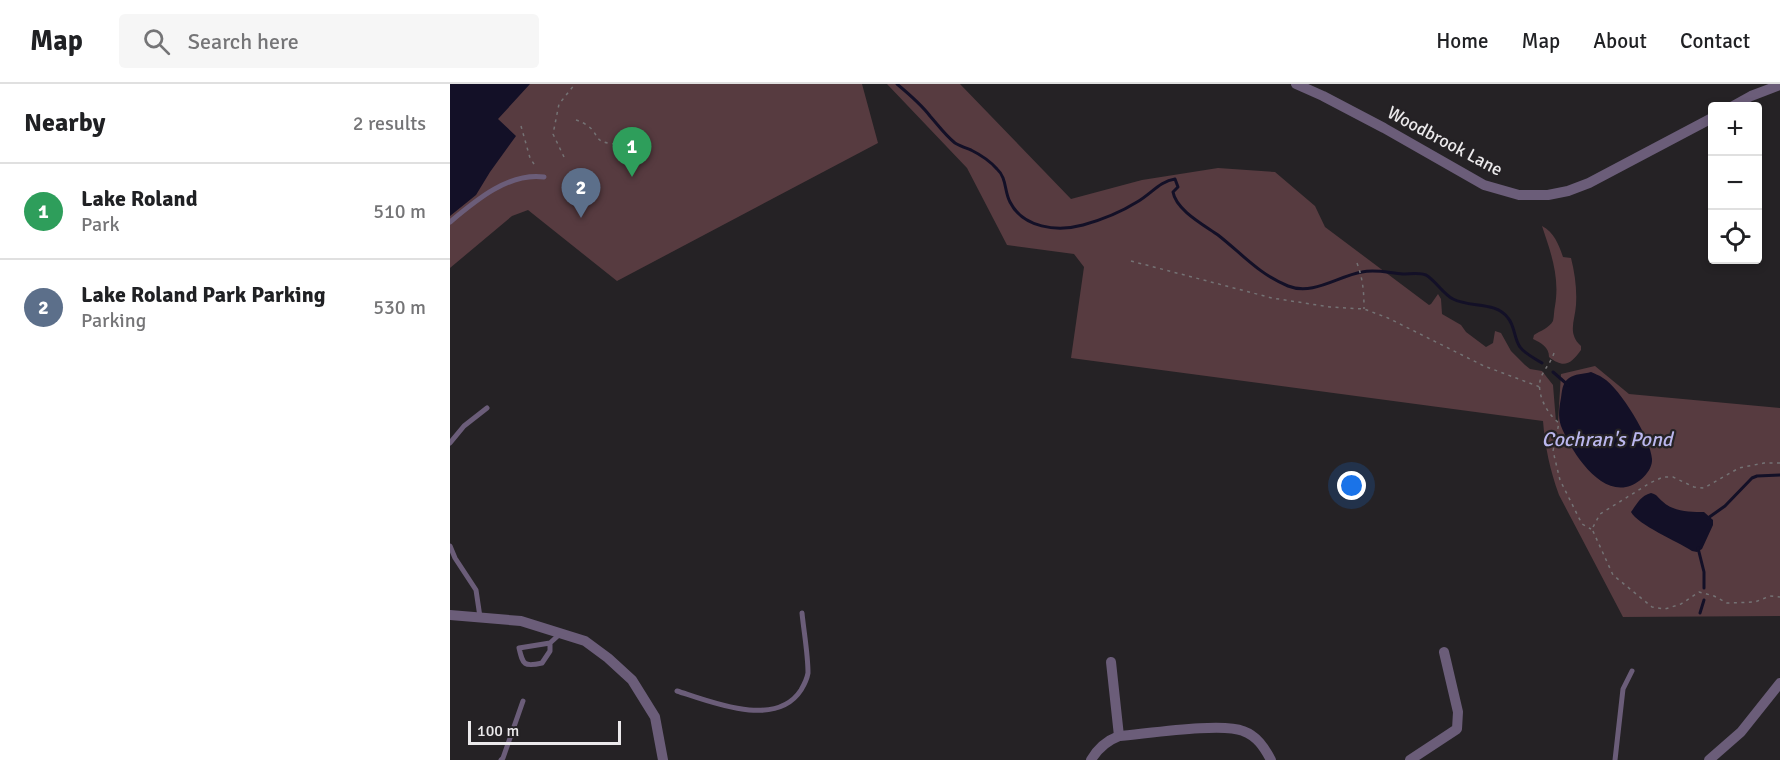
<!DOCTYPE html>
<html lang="en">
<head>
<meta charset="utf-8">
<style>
	body { margin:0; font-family:Signika,sans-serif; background:#f6f6f6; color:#202124 }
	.controls { position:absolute; right:18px; top:18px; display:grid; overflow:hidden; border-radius:6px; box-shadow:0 3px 9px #0003 }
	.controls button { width:54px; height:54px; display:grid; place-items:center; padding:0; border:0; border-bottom:2px solid #e0e0e0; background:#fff; color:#202124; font:30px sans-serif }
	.scale { position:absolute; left:18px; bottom:15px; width:153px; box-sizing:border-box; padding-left:6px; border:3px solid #ebe9eb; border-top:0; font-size:16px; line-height:21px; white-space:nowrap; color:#ebe9eb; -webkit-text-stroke:4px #252225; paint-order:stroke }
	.you { position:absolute; left:902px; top:402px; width:21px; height:21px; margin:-15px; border:4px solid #fff; border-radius:50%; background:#1a73e8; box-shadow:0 0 0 9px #1a73e833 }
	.badge { display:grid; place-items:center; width:39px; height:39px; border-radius:50%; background:#0b8043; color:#fff; font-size:20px; font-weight:700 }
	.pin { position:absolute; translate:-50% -50px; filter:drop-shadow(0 2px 3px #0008) }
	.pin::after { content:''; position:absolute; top:32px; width:21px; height:18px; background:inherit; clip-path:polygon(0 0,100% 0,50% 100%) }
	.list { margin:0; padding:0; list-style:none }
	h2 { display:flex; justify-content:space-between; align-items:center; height:78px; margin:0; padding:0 24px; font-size:26px }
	h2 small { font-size:20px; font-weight:400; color:#757577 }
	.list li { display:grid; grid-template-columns:39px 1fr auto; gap:18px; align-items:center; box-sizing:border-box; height:96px; padding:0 24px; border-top:2px solid #e0e0e0 }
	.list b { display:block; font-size:22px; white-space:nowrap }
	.list p { margin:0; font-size:20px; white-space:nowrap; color:#757577 }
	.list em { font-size:20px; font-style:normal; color:#757577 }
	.icon { flex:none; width:33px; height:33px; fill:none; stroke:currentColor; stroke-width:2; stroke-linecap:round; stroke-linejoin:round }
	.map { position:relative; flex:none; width:1330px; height:676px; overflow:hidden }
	header { display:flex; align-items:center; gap:36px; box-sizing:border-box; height:84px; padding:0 30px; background:#fff; border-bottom:2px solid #e0e0e0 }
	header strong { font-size:28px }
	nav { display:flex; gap:33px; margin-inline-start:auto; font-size:21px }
	.search { width:420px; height:54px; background:#f6f6f6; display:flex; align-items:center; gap:15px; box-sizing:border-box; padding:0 21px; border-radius:6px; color:#757577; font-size:22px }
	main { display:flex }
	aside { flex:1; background:#fff }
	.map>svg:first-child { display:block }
	.green { fill:#573b40 }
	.water { fill:#131027 }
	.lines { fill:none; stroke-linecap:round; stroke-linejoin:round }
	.stream { stroke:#131027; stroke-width:3 }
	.path { stroke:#747274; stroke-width:1.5; stroke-dasharray:3 4.5; stroke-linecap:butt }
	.service { stroke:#6b5d79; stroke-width:5 }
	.minor { stroke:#6b5d79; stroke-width:10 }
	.labels { text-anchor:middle; stroke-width:4.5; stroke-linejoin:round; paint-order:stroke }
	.street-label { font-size:18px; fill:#ebe9eb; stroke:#252225 }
	.water-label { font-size:20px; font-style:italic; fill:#bbb7ee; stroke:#252225 }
</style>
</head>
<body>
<header>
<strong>Map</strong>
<div class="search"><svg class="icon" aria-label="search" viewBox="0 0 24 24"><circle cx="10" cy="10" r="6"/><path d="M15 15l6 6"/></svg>Search here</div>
<nav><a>Home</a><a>Map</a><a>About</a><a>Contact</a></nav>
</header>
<main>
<aside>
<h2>Nearby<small>2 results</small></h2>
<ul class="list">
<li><span class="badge" style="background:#2e9e5b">1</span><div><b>Lake Roland</b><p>Park</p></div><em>510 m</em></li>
<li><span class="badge" style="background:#5c6f8a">2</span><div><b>Lake Roland Park Parking</b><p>Parking</p></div><em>530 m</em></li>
</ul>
</aside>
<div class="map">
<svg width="1330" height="676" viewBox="0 0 1330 676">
	<rect width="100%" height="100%" fill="#252225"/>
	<g class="green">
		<path d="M0 0H412L428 59 167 197 78 126 62 132 0 184Z"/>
		<path d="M437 0H510L621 115 692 96 768 84 825 88 865 122 875 143 979 221 981 220 988 210 991 215 992 230 1011 241 1016 248 1036 263 1043 259 1045 247 1051 249 1061 267 1075 281 1080 285 1092 287 1103 301 1106 338H1108L1111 290 1145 282 1179 310 1330 324V532L1173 533 1109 411C1100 386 1095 363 1093 337L621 274 634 183 624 170 557 161 517 84Z"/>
		<path d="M1092 142C1104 148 1109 161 1113 173L1121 174C1125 190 1127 205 1126 221 1125 237 1117 249 1131 262V266C1121 280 1114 285 1099 273 1099 263 1091 259 1083 255L1084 251C1090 247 1099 244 1103 237 1104 233 1104 226 1105 222 1110 193 1101 169 1092 142Z"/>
	</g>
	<g class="water">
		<path d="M0 0H80L48 35 66 52 40 88 26 111 0 132Z"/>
		<path d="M1141 288C1145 290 1149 291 1153 294 1170 304 1201 355 1202 375 1203 387 1188 401 1176 403 1147 409 1120 365 1111 342 1108 333 1109 324 1111 314 1112 307 1112 299 1119 294 1124 290 1134 290 1141 288Z"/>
		<path d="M1201 409C1208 411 1207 413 1212 417 1223 428 1240 428 1254 428L1263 436V441L1252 465 1247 468 1242 467C1227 457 1188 441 1181 428 1187 420 1190 412 1201 409Z"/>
	</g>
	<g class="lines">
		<g class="stream">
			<path d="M447 0C459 10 471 20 480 32 488 41 495 51 505 59 510 62 516 64 521 66 531 71 540 77 547 85 557 94 554 107 560 118 573 144 607 148 633 141 651 136 671 128 687 118 701 110 710 97 725 95L728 103 723 108C726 126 754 141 768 151 791 169 810 191 838 202 863 212 888 192 912 188 926 185 939 189 953 190 960 190 969 188 976 191 986 197 993 210 1003 215 1020 224 1046 217 1058 234 1065 242 1064 255 1070 263 1075 270 1086 275 1092 279"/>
			<path d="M1103 288 1118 301"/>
			<path d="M1258 434 1275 422 1302 394 1307 392 1330 391"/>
			<path d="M1248 464 1254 488V504"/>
			<path d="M1250 529 1254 516"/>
		</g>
		<g class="path">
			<path d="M126 36C129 37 132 38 135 40 152 50 140 59 168 60"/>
			<path d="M71 42 80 74 86 83"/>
			<path d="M114 73 103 50 109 20 125 0"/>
			<path d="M681 177 822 214 880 223 914 225 938 234 1034 282 1090 303"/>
			<path d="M907 179C913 195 914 208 914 225"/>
			<path d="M1104 269C1101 278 1096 283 1092 291 1084 307 1097 330 1109 339L1103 367 1110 396 1132 440 1141 445"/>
			<path d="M1330 379H1314L1289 384 1254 404 1244 403 1223 393H1213L1200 399 1150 430 1142 445 1163 491 1202 523 1215 525 1231 520 1249 508 1264 512 1277 519 1305 518 1320 512 1330 513"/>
		</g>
		<g class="service">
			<path d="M0 138C25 117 59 88 94 93"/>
			<path d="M0 359 14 342 37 324"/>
			<path d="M0 462 5 474 26 506 30 533"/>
			<path d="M100 559V567L92 579C74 583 73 581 69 564L100 559 111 549"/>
			<path d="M227 607C261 618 326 645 351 606 354 601 357 595 358 589 358 570 354 549 352 529"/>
			<path d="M51 676 53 674 73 617"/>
			<path d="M1165 676 1173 605 1182 587"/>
		</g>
		<g class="minor">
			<path d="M846 0 873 12 934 44 1034 101 1069 111H1098L1118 107 1139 99 1262 34"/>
			<path d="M1283 22 1301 12 1330 1"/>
			<path d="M0 531 71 537 135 557 158 574 182 596 205 633 213 676"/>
			<path d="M661 578 669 652"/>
			<path d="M641 676C648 664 656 657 669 652 695 650 772 638 793 647 807 652 814 663 821 676"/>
			<path d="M960 676 1007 645 1008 628 994 568"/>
			<path d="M1259 676 1291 648 1330 599"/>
		</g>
	</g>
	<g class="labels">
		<g class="street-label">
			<text transform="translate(995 57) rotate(28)" y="6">Woodbrook Lane</text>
		</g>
		<g class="water-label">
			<text x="1157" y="362">Cochran's Pond</text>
		</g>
	</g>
</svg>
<div class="controls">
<button>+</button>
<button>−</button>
<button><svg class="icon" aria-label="locate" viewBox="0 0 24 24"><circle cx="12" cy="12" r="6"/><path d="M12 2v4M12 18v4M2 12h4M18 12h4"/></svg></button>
</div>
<div class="scale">100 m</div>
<div class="you"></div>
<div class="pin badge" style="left:182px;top:93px;background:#2e9e5b">1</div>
<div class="pin badge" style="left:131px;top:134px;background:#5c6f8a">2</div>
</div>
</main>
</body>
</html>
